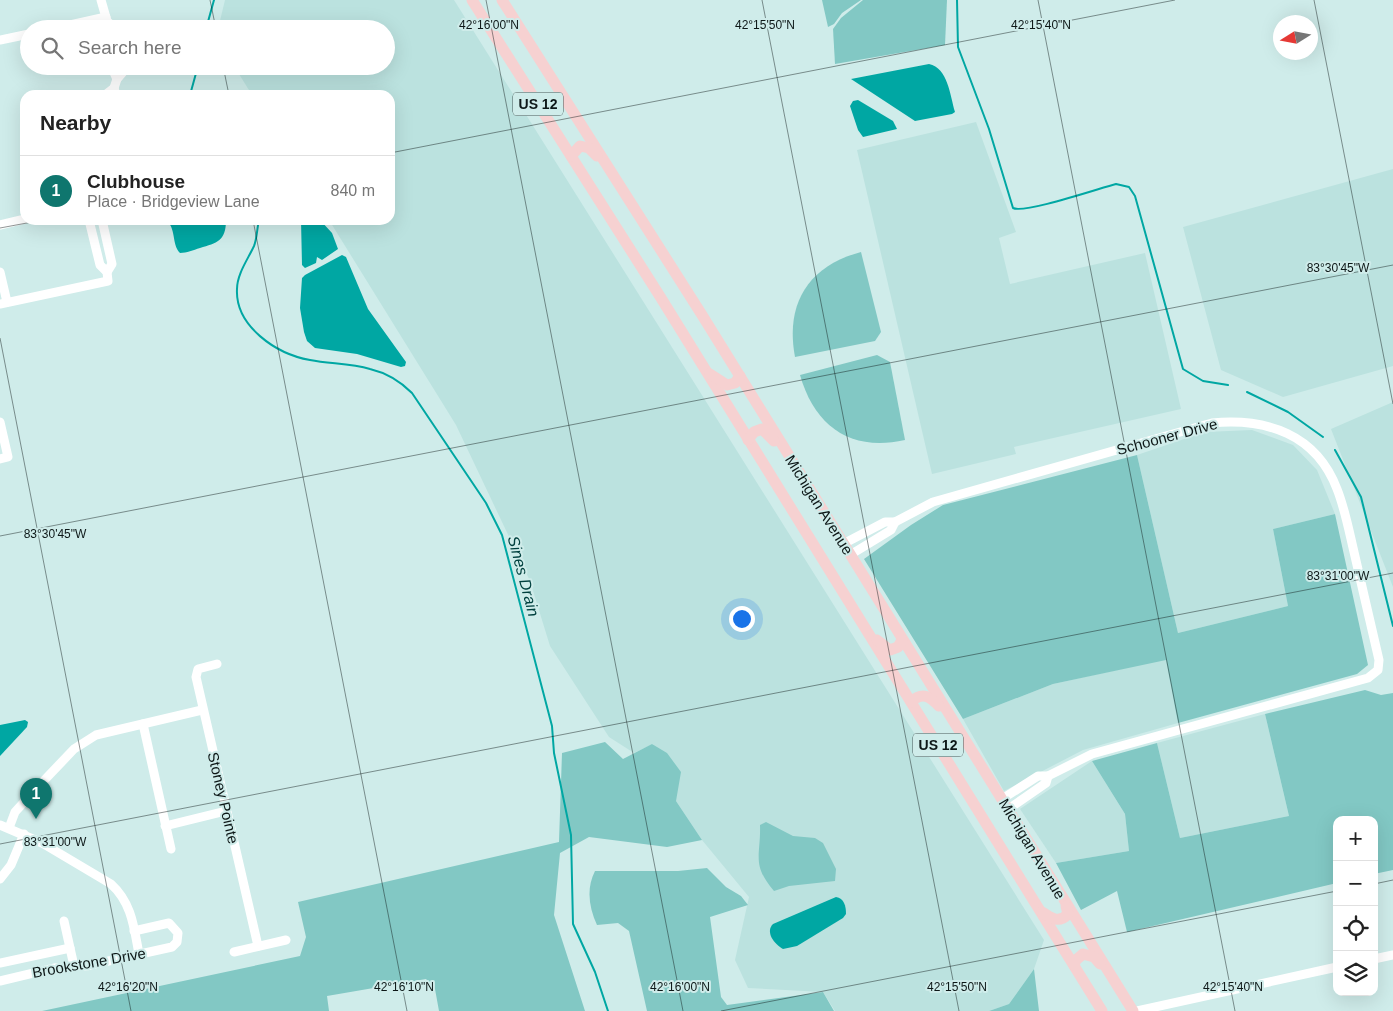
<!DOCTYPE html>
<html lang="en">
<head>
<meta charset="utf-8">
<style>
	body { margin:0; font-family:Arial,sans-serif; background:#f2f2f2; color:#222 }
	.controls { position:absolute; right:15px; bottom:15px; display:grid; overflow:hidden; border-radius:10px; box-shadow:0 5px 20px #0002 }
	.controls button { width:45px; height:45px; display:grid; place-items:center; padding:0; border:0; border-bottom:1px solid #e0e0e0; background:#fff; color:#222; font:25px sans-serif }
	.compass { position:absolute; left:1273px; top:15px; width:45px; height:45px; border-radius:50%; background:#fff; box-shadow:0 5px 20px #0002; rotate:259deg }
	.you { position:absolute; left:741px; top:618px; width:18px; height:18px; margin:-12px; border:4px solid #fff; border-radius:50%; background:#1a73e8; box-shadow:0 0 0 8px #1a73e833 }
	.badge { display:grid; place-items:center; width:32px; height:32px; border-radius:50%; background:#0f766e; color:#fff; font-size:16px; font-weight:700 }
	.pin { position:absolute; translate:-50% -41px; filter:drop-shadow(0 1px 2px #0008) }
	.pin::after { content:''; position:absolute; top:26px; width:18px; height:15px; background:inherit; clip-path:polygon(0 0,100% 0,50% 100%) }
	.list { margin:0; padding:0; list-style:none }
	h2 { display:flex; justify-content:space-between; align-items:center; height:65px; margin:0; padding:0 20px; font-size:21px }
	h2 small { font-size:16px; font-weight:400; color:#767676 }
	.list li { display:grid; grid-template-columns:32px 1fr auto; gap:15px; align-items:center; box-sizing:border-box; height:70px; padding:0 20px; border-top:1px solid #e0e0e0 }
	.list b { display:block; font-size:19px; white-space:nowrap }
	.list p { margin:0; font-size:16px; white-space:nowrap; color:#767676 }
	.list em { font-size:16px; font-style:normal; color:#767676 }
	.icon { flex:none; width:28px; height:28px; fill:none; stroke:currentColor; stroke-width:2; stroke-linecap:round; stroke-linejoin:round }
	.map { position:relative; flex:none; width:1393px; height:1011px; overflow:hidden }
	.search { position:absolute; background:#fff; box-shadow:0 5px 20px #0002; left:20px; top:20px; width:375px; height:55px; display:flex; align-items:center; gap:12px; box-sizing:border-box; padding:0 18px; border-radius:28px; color:#767676; font-size:19px }
	.panel { position:absolute; background:#fff; box-shadow:0 5px 20px #0002; left:20px; top:90px; width:375px; height:135px; border-radius:15px }
	.map>svg:first-child { display:block }
	.built { fill:#bbe2df }
	.green { fill:#82c8c4 }
	.water { fill:#00a7a3 }
	.lines { fill:none; stroke-linecap:round; stroke-linejoin:round }
	.stream { stroke:#00a7a3; stroke-width:2 }
	.minor { stroke:#fff; stroke-width:9 }
	.major { stroke:#f6d1d1; stroke-width:11 }
	.ticks { fill:none; stroke:#0d1717; stroke-width:1; stroke-opacity:0.45 }
	.labels { text-anchor:middle; stroke-width:4; stroke-linejoin:round; paint-order:stroke }
	.shield { fill:#cfecea; stroke:#475756; stroke-width:1 }
	.shield-label { font-size:14px; font-weight:bold; fill:#0d1717 }
	.street-label { font-size:15px; fill:#0d1717; stroke:#cfecea }
	.water-label { font-size:16px; font-style:italic; fill:#00403e; stroke:#cfecea }
	.ticks-label { font-size:12px; text-anchor:middle; fill:#0d1717; stroke:#cfecea; stroke-width:4; stroke-linejoin:round; paint-order:stroke }
</style>
</head>
<body>
<div class="map">
<svg width="1393" height="1011" viewBox="0 0 1393 1011">
	<rect width="100%" height="100%" fill="#cfecea"/>
	<g class="built">
		<path d="M225 0H454L1044 940 1034 969 1009 1004 989 1011H835L823 992 748 988 735 960 749 897 702 840 676 801 653 744 634 753 609 737 550 646 530 581 456 425 329 220H390V95H252L234 66H386V29H218Z"/>
		<path d="M976 122 1016 232 999 238 1010 284 1145 253 1181 409 1014 447 1016 454 932 474 857 150Z"/>
		<path d="M1393 169V366L1283 397 1221 370 1183 227Z"/>
		<path d="M1393 402V587L1331 429Z"/>
		<path d="M1252 430 1293 445 1317 470 1335 514 1273 529 1288 606 1178 633 1137 455 1205 432Z"/>
		<path d="M1166 659 1178 723 1083 750 1004 791 963 719 1053 684Z"/>
		<path d="M1265 714 1289 816 1180 838 1157 743Z"/>
		<path d="M1092 761 1125 814 1129 851 1056 863 1020 809Z"/>
	</g>
	<g class="green">
		<path d="M822 0H861L842 13 834 24 828 27Z"/>
		<path d="M863 0H947L945 45 835 64 833 29 841 18Z"/>
		<path d="M861 252 881 332 875 341 795 357C785 304 808 266 861 252Z"/>
		<path d="M877 355 890 362 905 440C851 452 815 427 800 375Z"/>
		<path d="M1137 455 1178 633 1288 606 1273 529 1335 514 1368 665 1357 674 1178 723 1166 660 1053 684 963 719 864 559 911 525 943 505Z"/>
		<path d="M1365 690 1381 695 1393 693V870L1374 874V820H1337V883L1127 932 1117 891 1081 910 1056 863 1129 851 1125 814 1092 761 1157 743 1180 838 1289 816 1265 714Z"/>
		<path d="M605 742 623 759 652 744 667 753 681 772 676 801 702 840 667 847 589 837 560 853 554 915 585 1011H439L435 989 426 979 327 996 329 1011H42L300 956 306 937 298 902 559 842 562 753Z"/>
		<path d="M766 822 793 836 815 838 823 843 836 869 835 881 789 886 774 891C751 864 761 856 760 825Z"/>
		<path d="M707 868 726 887 741 896 748 905 710 917 721 997 727 1005 823 992 834 1011H647L629 931 618 923 597 925C589 907 586 889 595 871H678Z"/>
		<path d="M1034 969 1039 1011H989L1009 1004Z"/>
	</g>
	<g class="water">
		<path d="M929 64C948 68 950 95 955 112L952 114 915 121 851 79Z"/>
		<path d="M858 100 893 121 897 129 863 137 858 130 850 106 853 101Z"/>
		<path d="M165 220H226C226 241 217 243 200 248 193 250 187 253 180 253 171 244 177 227 165 220Z"/>
		<path d="M301 220H320L332 233 338 249 322 260 317 257 316 263 305 268 302 265Z"/>
		<path d="M342 255 346 257 368 309 406 362 405 366 401 367 357 354 315 348 307 341 304 332 300 308 302 278 305 275Z"/>
		<path d="M25 720 28 722 27 727 0 756V725Z"/>
		<path d="M836 897C844 898 846 906 846 914L843 918 797 946 783 949C774 944 765 932 773 924Z"/>
	</g>
	<g class="lines">
		<g class="stream">
			<path d="M957 0 958 47 989 129 1013 208C1024 214 1100 188 1116 184L1129 187 1135 196 1183 369 1203 381 1228 385"/>
			<path d="M206 29 214 0"/>
			<path d="M190 95 198 66"/>
			<path d="M259 220C257 228 257 239 254 246 248 259 237 274 237 289 235 326 276 354 310 360 330 364 350 363 370 369 387 373 400 381 412 393L486 503 502 535 552 726 554 753 571 835 573 924 595 972 608 1011"/>
			<path d="M1247 392 1288 412 1323 437"/>
			<path d="M1335 450 1361 497 1393 626"/>
		</g>
		<g class="minor">
			<path d="M101 0 107 21 116 29"/>
			<path d="M52 29 106 17"/>
			<path d="M0 40 29 34"/>
			<path d="M111 66 117 79"/>
			<path d="M114 88 117 79 123 72V66"/>
			<path d="M105 95 114 88 116 95"/>
			<path d="M102 220 112 264 107 272"/>
			<path d="M0 225 25 219"/>
			<path d="M0 272 7 302"/>
			<path d="M0 304 108 281 107 272 100 265 89 220"/>
			<path d="M0 422 8 457 0 459"/>
			<path d="M895 522 933 502 1212 423C1267 418 1316 434 1337 489 1345 509 1349 531 1354 552 1362 588 1371 624 1379 660L1378 670 1368 678 1092 754 1048 776"/>
			<path d="M843 544 885 522H895L891 530 850 555"/>
			<path d="M217 664 198 669 196 677 258 946"/>
			<path d="M143 724 171 849"/>
			<path d="M1002 799 1038 776H1048L1046 783 1007 810"/>
			<path d="M0 825 42 843 111 884C132 903 134 928 139 954"/>
			<path d="M165 826 226 811"/>
			<path d="M9 828 15 812 35 790 74 749 96 735 202 710"/>
			<path d="M0 879 11 865 24 834"/>
			<path d="M64 921 74 966"/>
			<path d="M234 952 286 940"/>
			<path d="M1374 959 1393 955"/>
			<path d="M0 963 70 948"/>
			<path d="M0 981 54 968 86 966 172 947 177 942 178 933 169 923 134 931"/>
			<path d="M1137 1011 1337 967"/>
		</g>
		<g class="major">
			<path d="M472 0 661 298 1102 1011"/>
			<path d="M502 0 702 315 1133 1011"/>
			<path d="M571 156 580 146 589 148 597 156"/>
			<path d="M710 374 727 385 735 383 740 376"/>
			<path d="M748 440 754 432 762 429 774 441"/>
			<path d="M877 640 890 650 898 647 902 640"/>
			<path d="M911 702C923 691 930 697 939 706"/>
			<path d="M1042 912C1051 918 1059 924 1068 914L1066 906"/>
			<path d="M1074 965 1076 960 1083 954 1094 957 1100 964"/>
		</g>
	</g>
	<path class="ticks" d="M210 0 216 29M486 0 683 1011M762 0 959 1011M1038 0 1235 1011M1314 0 1393 404M223 66 229 95M390 153 1175 0M253 220 407 1011M0 228 43 220M0 338 131 1011M0 536 1393 265M0 844 1393 573M1374 884 1393 880M721 1011 1337 891"/>
	<g class="labels">
		<g class="shield">
			<rect x="513" y="92.5" width="50" height="23" rx="4"/>
			<rect x="913" y="733.5" width="50" height="23" rx="4"/>
		</g>
		<g class="shield-label">
			<text x="538" y="109">US 12</text>
			<text x="938" y="750">US 12</text>
		</g>
		<g class="street-label">
			<text transform="translate(1167 437) rotate(-15)" y="5">Schooner Drive</text>
			<text transform="translate(819 505) rotate(58)" y="5">Michigan Avenue</text>
			<text transform="translate(223 798) rotate(77)" y="5">Stoney Pointe</text>
			<text transform="translate(1032 849) rotate(59)" y="5">Michigan Avenue</text>
			<text transform="translate(89 963) rotate(-10)" y="5">Brookstone Drive</text>
		</g>
		<g class="water-label">
			<text transform="translate(524 576) rotate(75)" y="6">Sines Drain</text>
		</g>
	</g>
	<g class="ticks-label">
		<text x="489" y="29">42°16'00"N</text>
		<text x="1041" y="29">42°15'40"N</text>
		<text x="765" y="29">42°15'50"N</text>
		<text x="1338" y="272">83°30'45"W</text>
		<text x="55" y="538">83°30'45"W</text>
		<text x="1338" y="580">83°31'00"W</text>
		<text x="55" y="846">83°31'00"W</text>
		<text x="128" y="991">42°16'20"N</text>
		<text x="404" y="991">42°16'10"N</text>
		<text x="680" y="991">42°16'00"N</text>
		<text x="957" y="991">42°15'50"N</text>
		<text x="1233" y="991">42°15'40"N</text>
	</g>
</svg>
<div class="controls">
<button>+</button>
<button>−</button>
<button><svg class="icon" aria-label="locate" viewBox="0 0 24 24"><circle cx="12" cy="12" r="6"/><path d="M12 2v4M12 18v4M2 12h4M18 12h4"/></svg></button>
<button><svg class="icon" aria-label="layers" viewBox="0 0 24 24"><path d="M12 4l9 5-9 5-9-5zM3 14l9 5 9-5"/></svg></button>
</div>
<svg class="compass" viewBox="-18 -18 36 36"><path d="M0-13l5 13h-10z" fill="#e53935"/><path d="M0 13l5-13h-10z" fill="#767676"/></svg>
<div class="you"></div>
<div class="pin badge" style="left:36px;top:819px">1</div>
<div class="search"><svg class="icon" aria-label="search" viewBox="0 0 24 24"><circle cx="10" cy="10" r="6"/><path d="M15 15l6 6"/></svg>Search here</div>
<section class="panel">
<h2>Nearby<small></small></h2>
<ul class="list">
<li><span class="badge">1</span><div><b>Clubhouse</b><p>Place · Bridgeview Lane</p></div><em>840 m</em></li>
</ul>
</section>
</div>
</body>
</html>
